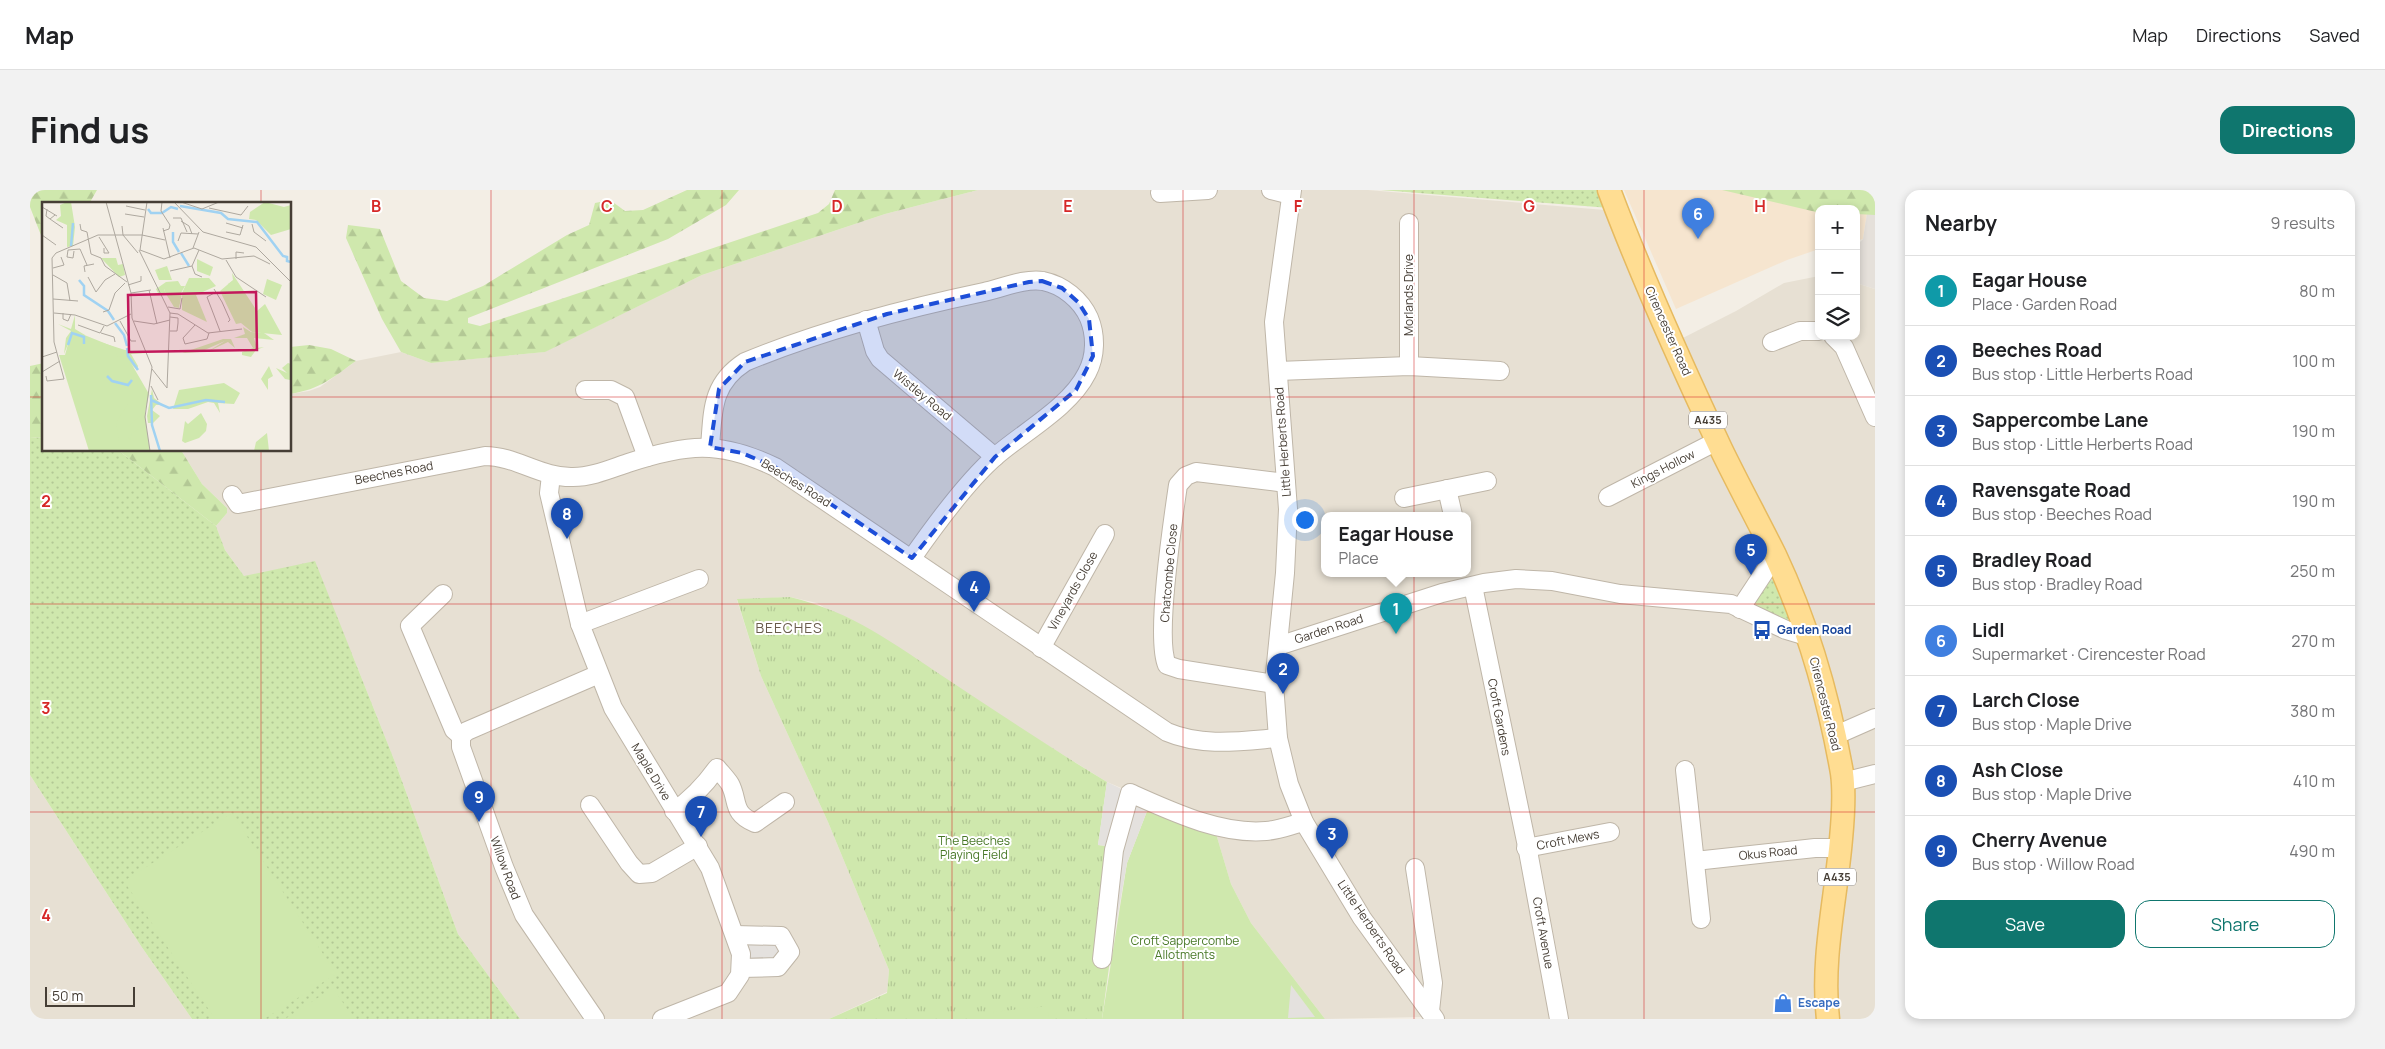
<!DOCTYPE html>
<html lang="en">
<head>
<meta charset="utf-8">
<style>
	body { margin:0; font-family:Manrope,sans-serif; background:#f2f2f2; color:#202124 }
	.controls { position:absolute; right:15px; top:15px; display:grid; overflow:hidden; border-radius:10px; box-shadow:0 2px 8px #0003 }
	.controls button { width:45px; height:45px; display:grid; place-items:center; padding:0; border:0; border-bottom:1px solid #e0e0e0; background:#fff; color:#202124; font:25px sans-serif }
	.scale { position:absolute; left:15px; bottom:12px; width:90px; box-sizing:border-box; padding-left:5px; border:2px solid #463e35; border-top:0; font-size:14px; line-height:18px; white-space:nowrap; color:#463e35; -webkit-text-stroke:4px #fff; paint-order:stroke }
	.you { position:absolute; left:1274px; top:329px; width:18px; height:18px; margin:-12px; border:4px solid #fff; border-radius:50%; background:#1a73e8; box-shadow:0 0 0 8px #1a73e833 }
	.badge { display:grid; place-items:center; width:32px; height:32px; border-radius:50%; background:#0f766e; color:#fff; font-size:16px; font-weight:700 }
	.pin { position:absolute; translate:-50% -41px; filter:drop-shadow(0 1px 2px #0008) }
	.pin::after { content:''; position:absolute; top:26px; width:18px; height:15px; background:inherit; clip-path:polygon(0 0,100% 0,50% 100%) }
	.popup { position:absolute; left:1291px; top:322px; width:150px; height:65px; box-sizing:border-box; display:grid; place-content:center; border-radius:10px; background:#fff; filter:drop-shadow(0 1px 4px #0005); font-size:16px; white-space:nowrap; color:#757577 }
	.popup b { font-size:19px; color:#202124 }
	.popup::after { content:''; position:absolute; left:50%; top:100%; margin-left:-10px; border:10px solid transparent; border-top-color:#fff }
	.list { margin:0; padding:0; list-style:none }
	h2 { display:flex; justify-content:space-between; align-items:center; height:65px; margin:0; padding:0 20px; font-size:21px }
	h2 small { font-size:16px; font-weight:400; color:#757577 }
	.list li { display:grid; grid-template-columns:32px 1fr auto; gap:15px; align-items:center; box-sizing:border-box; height:70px; padding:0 20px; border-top:1px solid #e0e0e0 }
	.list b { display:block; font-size:19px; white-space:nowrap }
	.list p { margin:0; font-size:16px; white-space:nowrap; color:#757577 }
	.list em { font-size:16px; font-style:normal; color:#757577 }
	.actions { display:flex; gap:10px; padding:15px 20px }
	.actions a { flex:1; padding:11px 0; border:1px solid #0f766e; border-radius:15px; text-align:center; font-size:18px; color:#0f766e }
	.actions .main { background:#0f766e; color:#fff }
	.icon { flex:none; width:28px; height:28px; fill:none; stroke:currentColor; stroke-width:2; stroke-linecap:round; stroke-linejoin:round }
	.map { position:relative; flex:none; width:1845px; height:829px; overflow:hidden; border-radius:15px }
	header { display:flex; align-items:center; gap:30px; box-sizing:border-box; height:70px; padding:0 25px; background:#fff; border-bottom:1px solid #e0e0e0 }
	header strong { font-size:24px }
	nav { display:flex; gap:28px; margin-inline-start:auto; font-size:18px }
	.intro { display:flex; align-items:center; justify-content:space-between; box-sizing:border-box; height:120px; padding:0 30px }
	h1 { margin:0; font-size:35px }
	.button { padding:12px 22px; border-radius:15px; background:#0f766e; color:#fff; font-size:18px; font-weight:700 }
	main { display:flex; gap:30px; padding:0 30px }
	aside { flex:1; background:#fff; border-radius:15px; box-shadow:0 2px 8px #0003 }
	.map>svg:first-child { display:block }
	.residential { fill:#e7e0d3; fill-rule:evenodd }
	.commercial { fill:#f6e5cf }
	.industrial { fill:#e5e0da }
	.grass { fill:url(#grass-dots) }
	.forest { fill:url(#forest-firs) }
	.park { fill:url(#park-tufts) }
	.garden { fill:#cfe8ad }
	.parking { fill:#e4e1de }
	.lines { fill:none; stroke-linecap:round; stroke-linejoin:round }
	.minor-casing { stroke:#bfb6a8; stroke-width:20 }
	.major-casing { stroke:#e6ba60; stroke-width:25 }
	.minor { stroke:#fff; stroke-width:18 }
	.major { stroke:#ffdd92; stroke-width:22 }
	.marked { fill:#1d4ed8; fill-opacity:0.2; stroke:#1d4ed8; stroke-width:4; stroke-dasharray:10 6; stroke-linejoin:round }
	.grid { fill:none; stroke:#d62828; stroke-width:1; stroke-opacity:0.55 }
	.labels { text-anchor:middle; stroke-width:4; stroke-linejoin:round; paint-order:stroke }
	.shield { fill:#fff; stroke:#7e7872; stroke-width:1 }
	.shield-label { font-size:11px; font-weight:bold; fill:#463e35 }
	.street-label { font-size:12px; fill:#463e35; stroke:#fff }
	.transit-label { font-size:12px; font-weight:bold; fill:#164399; stroke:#fff; text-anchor:start }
	.park-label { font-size:12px; fill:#487827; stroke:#fff }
	.shop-label { font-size:12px; font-weight:bold; fill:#366cbe; stroke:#fff; text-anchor:start }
	.neighbourhood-label { font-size:14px; letter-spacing:1px; fill:#695c4c; stroke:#fff }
	.inset-river { fill:none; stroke:#a0d2f2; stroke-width:2.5 }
	.inset-road { fill:none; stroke:#aea89f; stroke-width:1 }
	.view { fill:#c2185b; fill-opacity:0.15; stroke:#c2185b; stroke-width:2.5 }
	.inset-edge { fill:none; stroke:#463e35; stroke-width:2.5 }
	.grid-label { font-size:16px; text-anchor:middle; font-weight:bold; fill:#d62828; stroke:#fff; stroke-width:4; stroke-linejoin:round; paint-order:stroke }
</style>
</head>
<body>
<header>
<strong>Map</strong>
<nav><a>Map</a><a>Directions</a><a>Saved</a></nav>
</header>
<div class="intro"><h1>Find us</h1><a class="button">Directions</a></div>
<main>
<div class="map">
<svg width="1845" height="829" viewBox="0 0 1845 829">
	<defs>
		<pattern id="grass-dots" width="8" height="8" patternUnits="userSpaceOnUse" patternTransform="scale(1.25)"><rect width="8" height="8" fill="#cfe8ad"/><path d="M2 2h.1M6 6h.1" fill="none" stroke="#b3c895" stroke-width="1.8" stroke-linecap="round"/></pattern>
		<pattern id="forest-firs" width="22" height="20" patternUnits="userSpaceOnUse" patternTransform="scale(1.25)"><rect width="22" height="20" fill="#cfe8ad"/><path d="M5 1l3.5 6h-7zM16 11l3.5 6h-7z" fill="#b3c895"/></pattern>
		<pattern id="park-tufts" width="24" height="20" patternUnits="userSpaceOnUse" patternTransform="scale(1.25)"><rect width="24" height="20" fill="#cfe8ad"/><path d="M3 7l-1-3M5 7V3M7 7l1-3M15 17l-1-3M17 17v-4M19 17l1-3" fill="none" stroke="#b3c895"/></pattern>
	</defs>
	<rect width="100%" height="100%" fill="#f3eee5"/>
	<g class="residential">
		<path d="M948 0H1338L1587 21 1643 153 1706 121 1754 93 1789 86V146H1826V93L1845 99V829H1405L1399 822 1391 827 1295 829 1221 733 1201 694 1184 637 1077 592 787 413 760 407 707 410 731 486 798 632 859 780 857 802 799 829H490L428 744 365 572 322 464 214 386 195 360 186 336 197 323V318L172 294 151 260H260V204L279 201 290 197 326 171 371 162 401 173 514 162 672 85 855 24ZM1295 325H1437V383H1295Z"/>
		<path d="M0 585 111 756 162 829H0Z"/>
	</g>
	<path class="commercial" d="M1594 0H1746L1838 17 1833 49 1826 51V19H1789V59L1757 70 1646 119Z"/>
	<path class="industrial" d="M1845 11V99L1826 93V56L1833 49 1838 17Z"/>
	<g class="grass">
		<path d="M1351 0H1573L1580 18Z"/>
		<path d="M0 247 14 248V260H88L186 336 195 360 214 386 285 371 365 572 428 744 490 829H162L111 756 0 585Z"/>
		<path d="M1742 390 1746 391 1760 426 1757 431 1726 417 1725 410 1736 391Z"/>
	</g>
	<g class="forest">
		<path d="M0 0H67L59 14H14V53L0 17Z"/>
		<path d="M657 0H709L696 15 638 49 438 128V133L450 136 788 23 799 14 805 0H948L855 24 672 85 515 162 401 173 371 162 352 129 316 48 318 35 350 39 371 91 394 108 417 111 453 96 537 45 559 35 565 13 580 10 595 21 613 20Z"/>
		<path d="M1692 0H1845V25L1826 24V19H1789V22H1786Z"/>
		<path d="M279 155 301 159 326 171C302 188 291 199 260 204V157Z"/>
		<path d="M14 173V248L0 247V176Z"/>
		<path d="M88 260H151L172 294 197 318V323L186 336Z"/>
	</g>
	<path class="park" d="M760 407C823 422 864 454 917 489 970 524 1022 559 1077 592L1068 655 1077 656 1080 770 1072 829H799L857 803 859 780 798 632 731 486 707 409Z"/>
	<g class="garden">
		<path d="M1119 616 1184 637 1201 694 1221 733 1295 829H1072L1097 673Z"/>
		<path d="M202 623 306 784 234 829H185L94 691Z"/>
		<path d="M303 798 324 829H255Z"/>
		<path d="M1017 816 1019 829H964L963 822Z"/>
	</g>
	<g class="parking">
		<path d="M1077 592 1100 603 1119 616 1097 673 1080 770 1077 656 1068 655Z"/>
		<path d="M705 745 751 746 748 777 711 778Z"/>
		<path d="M1261 795 1285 827 1258 828Z"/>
	</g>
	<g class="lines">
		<g class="minor-casing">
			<g id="minor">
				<path d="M1241 0 1261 5"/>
				<path d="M1262 0 1244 132 1258 319 1255 383 1244 494 1248 548 1259 594 1274 632 1332 728 1405 829"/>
				<path d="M1130 3 1178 0"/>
				<path d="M836 130 845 161 850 169 965 267"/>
				<path d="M1803 146 1814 157 1845 227"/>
				<path d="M1742 152 1770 141H1789"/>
				<path d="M1379 176V33"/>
				<path d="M1248 181 1379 176 1470 181"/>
				<path d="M555 200H581L595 207 617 267"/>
				<path d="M680 257C683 221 681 194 715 172 792 140 873 119 954 102 972 98 995 88 1013 91 1033 95 1051 110 1059 128 1066 145 1066 166 1057 183 1040 217 995 241 966 266 936 292 905 335 882 368"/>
				<path d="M521 285 519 303 550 434 583 518 680 678 711 764 710 785 698 803 632 829"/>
				<path d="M1417 299 1423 325"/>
				<path d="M202 305 208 314 455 266C486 266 511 288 543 287 562 287 580 279 598 273 656 254 689 250 745 277L1137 542C1172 557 1211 551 1248 548"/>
				<path d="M1578 307 1687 251"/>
				<path d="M1374 308 1457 291"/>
				<path d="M1443 396 1498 661 1529 829"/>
				<path d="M413 404 380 436 424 540 431 546"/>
				<path d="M1710 419 1745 366"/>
				<path d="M550 434 669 389"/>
				<path d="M1248 456 1412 403 1454 393 1486 389 1522 391 1590 404 1701 414 1756 440 1776 446"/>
				<path d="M1011 458 1075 344"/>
				<path d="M1244 494 1149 479 1137 475C1125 448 1143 329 1148 295L1156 286 1166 282 1256 293"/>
				<path d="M431 546V557L474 677 494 725 565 829"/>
				<path d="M431 546 437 541 569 484"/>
				<path d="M1804 546 1845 528"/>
				<path d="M1655 580 1671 729"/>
				<path d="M1813 592 1845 584"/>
				<path d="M560 615 599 673 609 684 622 683 668 656"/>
				<path d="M644 621C662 609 674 596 687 578 691 583 696 588 700 594 709 611 701 623 725 633L755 612"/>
				<path d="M1496 658 1580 642"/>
				<path d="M1665 671 1785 658H1811"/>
				<path d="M1385 678 1403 793 1400 821"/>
				<path d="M705 745 751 746 760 762 748 777 711 778"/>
				<path d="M1072 769 1084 660 1100 603C1141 621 1190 645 1236 641 1249 640 1261 635 1274 632"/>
			</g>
		</g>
		<g class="major-casing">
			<path id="major" d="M1579 0C1612 88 1651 174 1691 259 1708 294 1727 329 1745 365 1777 433 1799 509 1812 583 1815 605 1813 628 1811 649 1806 708 1791 770 1798 829"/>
		</g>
		<use href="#minor" class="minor"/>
		<use href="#major" class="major"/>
	</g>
	<path class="marked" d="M1012 91 1032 98 1048 112 1059 129 1063 166 1046 200 965 267 882 368 745 277 712 263 680 257 689 199 715 172 857 124 999 92Z"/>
	<path class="grid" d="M231 0V14M461 0V829M692 0V829M922 0V829M1153 0V829M1384 0V829M1614 0V829M0 207H14M260 207H1845M231 260V829M0 414H1845M0 622H1845"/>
	<defs>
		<g id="bus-bare" transform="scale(1.5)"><path d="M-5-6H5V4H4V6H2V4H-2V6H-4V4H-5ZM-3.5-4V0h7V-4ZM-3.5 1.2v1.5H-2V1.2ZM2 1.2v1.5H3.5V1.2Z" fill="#1a4fb4" stroke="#fff" stroke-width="2.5" paint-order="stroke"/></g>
		<g id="shop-bare" transform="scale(1.5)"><path d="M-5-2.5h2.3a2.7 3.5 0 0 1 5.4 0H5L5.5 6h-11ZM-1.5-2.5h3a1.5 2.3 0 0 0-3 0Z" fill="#3f7fe0" stroke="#fff" stroke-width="2.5" paint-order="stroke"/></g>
	</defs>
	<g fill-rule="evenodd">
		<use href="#bus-bare" x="1732" y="440"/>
		<use href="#shop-bare" x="1753" y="813"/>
	</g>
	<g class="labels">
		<g class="shield">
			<rect x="1659" y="221.5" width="38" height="17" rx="4"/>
			<rect x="1788" y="678.5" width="38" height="17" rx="4"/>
		</g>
		<g class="shield-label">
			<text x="1678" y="234">A435</text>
			<text x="1807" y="691">A435</text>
		</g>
		<g class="street-label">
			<text transform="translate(1379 105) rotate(-90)" y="4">Morlands Drive</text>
			<text transform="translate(1638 141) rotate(66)" y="4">Cirencester Road</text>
			<text transform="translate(892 205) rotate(40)" y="4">Wistley Road</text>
			<text transform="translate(1253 252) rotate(-94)" y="4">Little Herberts Road</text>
			<text transform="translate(1633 279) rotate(-27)" y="4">Kings Hollow</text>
			<text transform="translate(364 283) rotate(-11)" y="4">Beeches Road</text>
			<text transform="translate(766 293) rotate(32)" y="4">Beeches Road</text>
			<text transform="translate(1139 383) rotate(-85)" y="4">Chatcombe Close</text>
			<text transform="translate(1043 401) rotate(-61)" y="4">Vineyards Close</text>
			<text transform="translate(1299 439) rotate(-18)" y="4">Garden Road</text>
			<text transform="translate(1795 514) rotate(76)" y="4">Cirencester Road</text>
			<text transform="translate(1469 527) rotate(79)" y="4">Croft Gardens</text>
			<text transform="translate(621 582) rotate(59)" y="4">Maple Drive</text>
			<text transform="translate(1538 650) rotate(-11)" y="4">Croft Mews</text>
			<text transform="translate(1738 663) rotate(-6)" y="4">Okus Road</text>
			<text transform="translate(475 678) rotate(70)" y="4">Willow Road</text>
			<text transform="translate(1341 737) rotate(56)" y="4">Little Herberts Road</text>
			<text transform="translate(1513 743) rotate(80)" y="4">Croft Avenue</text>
		</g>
		<g class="transit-label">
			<text x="1747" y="444">Garden Road</text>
		</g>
		<g class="park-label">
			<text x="944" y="655">The Beeches<tspan x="944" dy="14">Playing Field</tspan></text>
			<text x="1155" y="755">Croft Sappercombe<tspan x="1155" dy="14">Allotments</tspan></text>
		</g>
		<g class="shop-label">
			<text x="1768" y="817">Escape</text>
		</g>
		<g class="neighbourhood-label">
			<text x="759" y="443">BEECHES</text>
		</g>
	</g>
	<g transform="translate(12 12)">
		<rect width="249" height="249" fill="#f3eee5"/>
		<path d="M25 0H29L33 25 31 44 25 45V23L14 18 19 14 18 3ZM223 0 242 5 249 3V27L229 33 214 18 207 17 208 10ZM155 57 171 65 168 74 155 69ZM190 71 215 109 223 102 240 133 210 130 199 121 194 122 178 89 191 78ZM225 77 240 83 234 98 221 92ZM30 128 82 149 107 192 103 211 107 249H47L17 153H23Z" fill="#cfe8ad"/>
		<path d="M33 113V127L43 133 29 135 22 152 24 136 29 129 16 122 29 127ZM201 125 209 130 222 131 232 138 212 136 215 146 222 145 214 148 209 155 200 153V150L211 146 205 136H192L203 132ZM181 137H189L193 146 186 140 165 150 183 139 158 150 140 151ZM58 140 83 148 105 151 89 152 96 164 95 168 81 154 75 155 73 147 58 143ZM246 161 249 162V174L248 178 243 177 234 166 245 171 240 166ZM227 164 231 174 226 177V188L219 177ZM182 181 198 191 192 202 176 201 178 211 172 201 166 200 146 207H131L137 188ZM110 187 112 196 121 203H114L110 208 118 214 111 221H106L105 214ZM87 201 102 210 86 225V235L88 238 90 231 104 223 108 249H86L77 240 74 220ZM159 211 165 222 164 229 157 236 143 241 140 239 143 219 146 222ZM225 231 227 249H212L214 240Z" fill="#cfe8ad"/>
		<path d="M136 79 139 84H143L139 91 124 92 122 87H114L124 80Z" fill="#cfe8ad"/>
		<path d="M59 56H74L76 63 81 62 83 73 77 75ZM125 64 130 78H117L113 68ZM147 76H167L174 84 154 93 165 120 140 108V91Z" fill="#cfe8ad"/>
		<path d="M192 78 199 88 195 92 200 89 207 100 200 105 186 82ZM114 87H122L124 92 140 91 137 106 132 105 124 92 117 93Z" fill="#cfe8ad"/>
		<path class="inset-river" d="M138 4 179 11 186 17 215 20 241 54 245 55V59L249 60M106 7 109 11H120L129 5 136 7M131 30V40L137 50M29 44 31 21M139 51 147 64M37 78 42 84V93L66 109 72 118M73 121 82 133 85 144M26 143 30 131 42 135V142M85 146 86 154 96 168M65 174 70 179 86 183 90 178M109 193 110 223 118 249M109 198 127 206 164 198 183 200"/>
		<path class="inset-road" d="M64 0 89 91 90 116 110 165 103 215 108 249M120 0 119 9 128 23 127 27 121 29M132 0 161 30 214 45 249 80M139 0 160 7 177 0M84 4 103 8M0 5 15 14M167 6 199 13 206 4M5 7 4 14 8 17 13 13M83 12 102 15M131 16H139L145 30M8 17 21 26M139 19 147 24 150 32M184 21 201 26M38 22 39 28 45 30 49 52 59 56 63 64 85 80M210 22 212 30 224 39M80 24 81 33 96 51M121 26 128 56M184 30 198 33 201 23M0 33 14 43M57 35 67 51H62V46M136 39 139 31 156 32M151 46 157 30M97 48 128 111 125 186M98 48 122 57 152 46 180 57 212 54 228 62M98 48 105 0M157 48 150 64 153 72 160 75M32 49 31 56 25 55 26 48 38 47 45 63M194 57V50L202 51M184 58 194 75 224 95M11 66 22 63 19 55M128 69 150 64M43 70 42 64 52 62M11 73 25 81 28 99M46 75 54 90M86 83 99 79V74M172 87 180 100 188 118 186 120M107 88 115 122M54 90 63 78 73 72M174 90 165 95 178 129M89 91 109 88M11 97 36 99M126 105 138 107 140 96M61 110 67 108 73 91 83 81M12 111 33 113 65 124 89 112M21 111V117L26 119 29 112M128 111 136 112 166 131 200 127M78 119 89 139H94M92 119 112 122 128 118M36 123 58 131 62 124M153 123 141 136 143 142 165 137 167 131M128 129H135L136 121V116L128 115M59 131 72 135 73 140M0 155 15 150M110 167 125 186M0 170 18 159M4 174 5 179 22 177 12 140 10 56 14 51 56 33H100L123 38M109 184 116 198"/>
		<path class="view" d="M214 90 215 148 87 150 86 93Z"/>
		<rect width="249" height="249" class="inset-edge"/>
	</g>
	<g class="grid-label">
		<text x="346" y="22">B</text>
		<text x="577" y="22">C</text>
		<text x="807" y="22">D</text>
		<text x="1038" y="22">E</text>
		<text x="1268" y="22">F</text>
		<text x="1499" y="22">G</text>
		<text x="1730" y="22">H</text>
		<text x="16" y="317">2</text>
		<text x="16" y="524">3</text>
		<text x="16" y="731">4</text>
	</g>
</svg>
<div class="controls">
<button>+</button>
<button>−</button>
<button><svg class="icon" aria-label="layers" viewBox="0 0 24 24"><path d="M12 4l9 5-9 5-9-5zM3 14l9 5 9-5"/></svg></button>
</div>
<div class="scale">50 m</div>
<div class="you"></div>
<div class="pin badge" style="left:1366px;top:444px;background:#0f9aa8">1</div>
<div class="popup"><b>Eagar House</b>Place</div>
<div class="pin badge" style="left:1253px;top:504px;background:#1a4fb4">2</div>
<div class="pin badge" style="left:1302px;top:669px;background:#1a4fb4">3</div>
<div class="pin badge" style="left:944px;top:422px;background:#1a4fb4">4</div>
<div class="pin badge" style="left:1721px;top:385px;background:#1a4fb4">5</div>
<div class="pin badge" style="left:1668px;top:49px;background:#3f7fe0">6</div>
<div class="pin badge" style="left:671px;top:647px;background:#1a4fb4">7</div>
<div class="pin badge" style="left:537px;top:349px;background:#1a4fb4">8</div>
<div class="pin badge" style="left:449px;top:632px;background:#1a4fb4">9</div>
</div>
<aside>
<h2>Nearby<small>9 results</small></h2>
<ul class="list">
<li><span class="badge" style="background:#0f9aa8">1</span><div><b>Eagar House</b><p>Place · Garden Road</p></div><em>80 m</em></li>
<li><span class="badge" style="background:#1a4fb4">2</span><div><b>Beeches Road</b><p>Bus stop · Little Herberts Road</p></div><em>100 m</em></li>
<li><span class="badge" style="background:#1a4fb4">3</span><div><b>Sappercombe Lane</b><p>Bus stop · Little Herberts Road</p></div><em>190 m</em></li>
<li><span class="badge" style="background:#1a4fb4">4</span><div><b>Ravensgate Road</b><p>Bus stop · Beeches Road</p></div><em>190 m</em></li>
<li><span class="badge" style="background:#1a4fb4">5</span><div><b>Bradley Road</b><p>Bus stop · Bradley Road</p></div><em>250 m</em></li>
<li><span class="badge" style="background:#3f7fe0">6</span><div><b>Lidl</b><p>Supermarket · Cirencester Road</p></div><em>270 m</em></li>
<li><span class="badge" style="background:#1a4fb4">7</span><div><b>Larch Close</b><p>Bus stop · Maple Drive</p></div><em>380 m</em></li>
<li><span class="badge" style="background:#1a4fb4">8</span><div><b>Ash Close</b><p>Bus stop · Maple Drive</p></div><em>410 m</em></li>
<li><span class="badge" style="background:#1a4fb4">9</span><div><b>Cherry Avenue</b><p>Bus stop · Willow Road</p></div><em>490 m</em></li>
</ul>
<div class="actions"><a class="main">Save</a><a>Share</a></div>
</aside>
</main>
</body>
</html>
